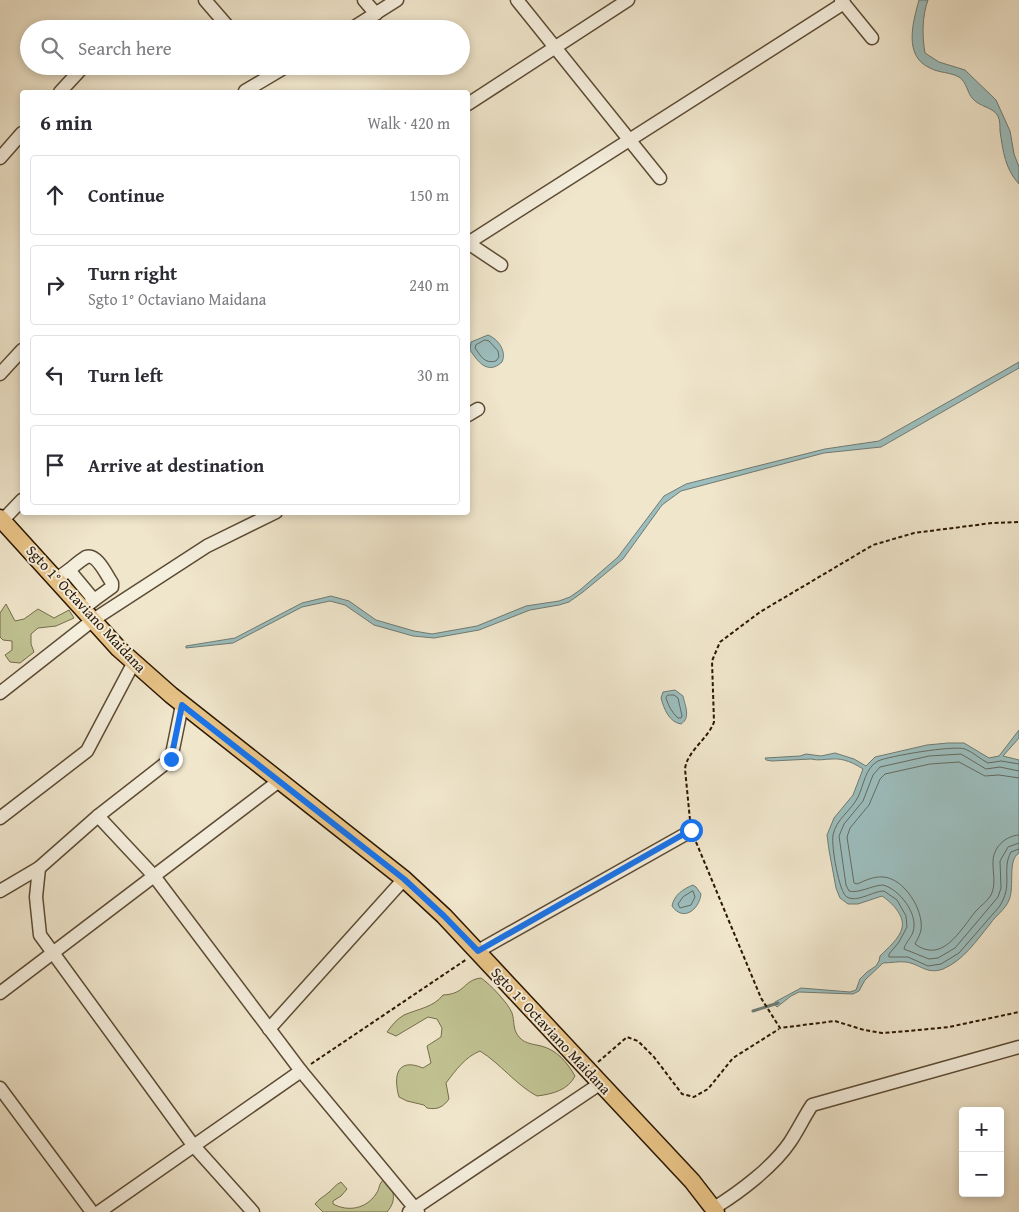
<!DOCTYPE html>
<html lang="en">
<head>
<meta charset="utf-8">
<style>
	body { margin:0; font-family:"Gentium Book Plus",serif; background:#f7f7f7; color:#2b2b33 }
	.controls { position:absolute; right:15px; bottom:15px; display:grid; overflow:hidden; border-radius:5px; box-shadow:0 2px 8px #0003 }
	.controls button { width:45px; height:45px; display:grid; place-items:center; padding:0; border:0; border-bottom:1px solid #e1e1e2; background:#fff; color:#2b2b33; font:25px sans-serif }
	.stop { position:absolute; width:15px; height:15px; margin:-11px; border:4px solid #1a73e8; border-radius:50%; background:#fff }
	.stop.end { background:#1a73e8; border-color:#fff; box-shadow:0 1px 5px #0008 }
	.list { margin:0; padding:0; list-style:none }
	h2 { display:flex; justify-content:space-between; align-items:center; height:65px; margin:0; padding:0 20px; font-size:21px }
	h2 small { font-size:16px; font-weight:400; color:#7c7c81 }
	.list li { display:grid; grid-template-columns:32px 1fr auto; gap:15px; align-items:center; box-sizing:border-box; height:80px; margin:0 10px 10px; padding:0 10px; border:1px solid #e1e1e2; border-radius:5px }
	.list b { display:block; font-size:19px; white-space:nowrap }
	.list p { margin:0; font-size:16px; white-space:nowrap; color:#7c7c81 }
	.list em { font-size:16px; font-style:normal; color:#7c7c81 }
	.icon { flex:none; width:28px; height:28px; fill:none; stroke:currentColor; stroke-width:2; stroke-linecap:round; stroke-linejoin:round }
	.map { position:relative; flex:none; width:1019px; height:1212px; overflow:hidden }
	.search { position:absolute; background:#fff; box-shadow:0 2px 8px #0003; left:20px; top:20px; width:450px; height:55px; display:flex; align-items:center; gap:12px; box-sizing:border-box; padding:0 18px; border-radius:28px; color:#7c7c81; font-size:19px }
	.panel { position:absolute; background:#fff; box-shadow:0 2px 8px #0003; left:20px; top:90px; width:450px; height:425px; border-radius:5px }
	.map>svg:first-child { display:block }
	.green { fill:#c1c393; stroke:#766d4a }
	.water { fill:#9cbebe; stroke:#6f7b73 }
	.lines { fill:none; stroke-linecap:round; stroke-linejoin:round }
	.shore { stroke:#646a60; stroke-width:1 }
	.stream { stroke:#6f7b73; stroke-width:3 }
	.minor-casing { stroke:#5c4b34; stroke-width:15 }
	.major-casing { stroke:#2b1702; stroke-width:19 }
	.path { stroke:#2b1702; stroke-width:2; stroke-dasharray:4 2.5; stroke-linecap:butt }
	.minor { stroke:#f5efde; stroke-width:12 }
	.major { stroke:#e8c386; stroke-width:16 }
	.route { stroke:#1a73e8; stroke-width:6 }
	.labels { text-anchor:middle; stroke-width:4; stroke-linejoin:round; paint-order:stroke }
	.street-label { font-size:15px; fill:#2b1702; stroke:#f5efde }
</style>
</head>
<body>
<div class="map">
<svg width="1019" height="1212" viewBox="0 0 1019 1212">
	<rect width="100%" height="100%" fill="#f0e6cc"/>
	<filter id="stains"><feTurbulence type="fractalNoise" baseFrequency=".004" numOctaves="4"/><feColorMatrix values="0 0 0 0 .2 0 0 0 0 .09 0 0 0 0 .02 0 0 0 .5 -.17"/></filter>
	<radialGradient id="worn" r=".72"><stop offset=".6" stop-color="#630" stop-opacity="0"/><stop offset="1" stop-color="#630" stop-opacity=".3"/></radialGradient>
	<g class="green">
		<path d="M6 604 15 621 24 619 38 609 54 618 69 610 74 618 56 626 38 628 31 634V644L34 652 20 663 10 662 5 655 12 650V641L3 640 0 637V613Z"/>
		<path d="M481 978C490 984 508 1003 512 1013 515 1022 512 1030 520 1038 526 1044 533 1044 541 1046 557 1050 567 1062 575 1076 568 1090 553 1094 537 1096 516 1085 501 1064 480 1051 465 1057 456 1070 446 1083L449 1099C443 1107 438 1110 427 1108L424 1105 407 1101 399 1097C393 1076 397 1057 423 1068L431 1063 427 1046 441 1037 442 1028 437 1019 428 1017 396 1036 387 1032C392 1025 397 1019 404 1015 418 1009 434 1007 443 995 466 994 463 980 481 978Z"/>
		<path d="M386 1177C393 1190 398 1199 387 1212H323L315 1204C319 1199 323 1197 328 1193 333 1189 335 1185 341 1182L347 1189 341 1196 333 1201V1204C348 1212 366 1209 376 1194 381 1187 377 1185 386 1177Z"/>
	</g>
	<g class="water">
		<path d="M919 0H928C922 16 922 36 925 53L939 62 965 70 996 100 1010 131 1014 154 1019 167V184C1005 169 1003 151 1000 131 1000 127 1000 120 998 116 993 107 980 107 973 99 967 93 967 82 959 77 950 72 939 73 930 68 903 56 913 22 919 0Z"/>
		<path d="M488 335C498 339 507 351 502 362 487 376 477 360 470 350L471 342Z"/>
		<path d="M1019 362V368L881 447 824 453 681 491 662 505 623 559 583 592 569 602 559 605 530 610 479 630 434 638 413 636 374 625 345 605 330 601 302 607 233 643 186 648V646L235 638 302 603 331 596 349 601 376 620 414 631 432 634 477 626 526 606 559 601 570 597 580 590 618 557 664 496 686 484 825 449 879 441Z"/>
		<path d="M675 690 683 696C685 705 691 718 681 724 669 722 664 709 661 698L663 692Z"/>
		<path d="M1019 730V738L1003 756 1019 760V853C1007 860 1015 886 1009 900 1005 910 996 915 990 924 976 941 964 960 943 969 927 975 920 964 906 962 899 961 890 963 883 963L865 980 859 991 853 994 799 992 791 996 777 1007 775 1005V1002L801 988 850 992 856 990 860 979 867 972 876 966 879 961 880 956C887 949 900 938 902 928 905 915 891 902 882 896L858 904H848L840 898 836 888 829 850 827 835 834 818 853 795 863 769C854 763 843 758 832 759 824 759 819 761 811 759L772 761 766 760 765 758 800 756 806 754 821 756 835 753 854 759 866 766 875 757 927 745 948 743H964L989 758 999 756Z"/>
		<path d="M693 885 696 887 701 894C699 910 683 922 672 906 674 895 683 889 693 885Z"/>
	</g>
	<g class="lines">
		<g class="shore">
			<path d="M485 340 489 341 498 351 499 357 496 361C484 364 481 356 475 348L476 345Z"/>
			<path d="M668 695H674L678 698 682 716 681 718H678C672 713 668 705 666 698Z"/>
			<path d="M1019 764 1001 761 988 763C980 759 973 752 965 749 954 745 889 756 878 761 865 768 864 785 858 797 851 811 836 819 833 835 831 845 839 893 847 897 857 903 873 891 884 891L897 900 906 916 907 927 899 942 889 954V957H908L928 966 941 964 959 953 999 907C1014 885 1001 870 1011 852L1019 849"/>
			<path d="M1019 771 1000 767 986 769 961 754 929 756 880 767 873 775 863 801 844 824 839 836 846 885 849 891C858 894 873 885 883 885 899 889 919 914 913 932 911 938 905 943 904 949L929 959 938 958 955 948 998 897 1001 888 1000 861 1008 847 1019 843"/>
			<path d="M1019 778 999 775 985 776 959 762 930 764 885 774 880 779 869 805 850 828 847 837 854 883 857 884C864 881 874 876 883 877 904 878 924 910 921 930 920 935 917 940 915 944 942 964 960 931 975 912 980 906 987 902 991 895 996 885 993 874 993 864 992 849 1004 836 1019 835"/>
			<path d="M693 891 695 897 691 905 680 908 678 904 683 897Z"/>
		</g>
		<path class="stream" d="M753 1011 778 1003"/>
		<g class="minor-casing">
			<g id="minor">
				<path d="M205 0 230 29"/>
				<path d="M364 0 376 14"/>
				<path d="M517 0 660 178"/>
				<path d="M841 0 872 38"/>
				<path d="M351 29 397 0"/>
				<path d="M60 92 84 66"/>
				<path d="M248 92 245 91 287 66"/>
				<path d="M468 104 628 0"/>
				<path d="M0 158 22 133"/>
				<path d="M501 265 468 243 844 3"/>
				<path d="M0 374 22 350"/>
				<path d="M468 415 478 409"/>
				<path d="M0 523 22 500"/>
				<path d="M69 570C74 566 81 560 86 557 97 553 107 576 112 583V587L94 600"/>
				<path d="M62 575 69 570 94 600 88 605"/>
				<path d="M0 693 93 620 207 546 276 512"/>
				<path d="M98 816 154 876 301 1071 418 1212"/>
				<path d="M0 818 87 751 134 662"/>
				<path d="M39 868 36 897 40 935 193 1145 253 1212"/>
				<path d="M0 891 39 868 98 816 171 759 182 705"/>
				<path d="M478 951 691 831"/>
				<path d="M0 993 279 781"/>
				<path d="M269 1029 404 879"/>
				<path d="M0 1088 92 1212"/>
				<path d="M714 1208C740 1192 773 1167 790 1142 798 1130 804 1117 812 1105L1019 1047"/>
				<path d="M99 1212 301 1071"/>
				<path d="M409 1212 601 1083"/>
			</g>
		</g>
		<g class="major-casing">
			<path id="major" d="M0 518 119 649 171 695 404 879 444 916 692 1181 716 1212"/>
		</g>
		<g class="path">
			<path d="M690 820 685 769C687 751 708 739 714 722L712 661 720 642 760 612 873 545 914 533 992 523 1019 522"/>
			<path d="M696 842 761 998 780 1028 835 1021 864 1030 882 1033 909 1031 949 1027 1019 1012"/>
			<path d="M598 1062 627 1037 638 1041 654 1057 682 1094 694 1097 708 1089 733 1058 779 1029"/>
			<path d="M311 1064 467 959"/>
		</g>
		<use href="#minor" class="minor"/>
		<use href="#major" class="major"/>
	</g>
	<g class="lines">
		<path class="route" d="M171 759 182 705 404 879 444 916 478 951 691 830"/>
	</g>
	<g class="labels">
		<g class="street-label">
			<text transform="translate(86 609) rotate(47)" y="5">Sgto 1° Octaviano Maidana</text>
			<text transform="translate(551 1031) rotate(47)" y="5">Sgto 1° Octaviano Maidana</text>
		</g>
	</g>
	<rect width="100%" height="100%" filter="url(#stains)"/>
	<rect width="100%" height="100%" fill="url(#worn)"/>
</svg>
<div class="controls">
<button>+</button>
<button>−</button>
</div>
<div class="stop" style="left:691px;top:830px"></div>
<div class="stop end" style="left:171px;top:759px"></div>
<div class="search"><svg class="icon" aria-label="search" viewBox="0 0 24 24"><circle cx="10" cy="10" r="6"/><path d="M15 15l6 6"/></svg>Search here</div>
<section class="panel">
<h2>6 min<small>Walk · 420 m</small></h2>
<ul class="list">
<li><svg class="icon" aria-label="ahead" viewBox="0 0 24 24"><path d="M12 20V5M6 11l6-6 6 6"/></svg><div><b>Continue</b></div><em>150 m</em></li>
<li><svg class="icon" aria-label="right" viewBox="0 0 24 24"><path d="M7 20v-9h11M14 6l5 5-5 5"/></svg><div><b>Turn right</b><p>Sgto 1° Octaviano Maidana</p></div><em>240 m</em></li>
<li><svg class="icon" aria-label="left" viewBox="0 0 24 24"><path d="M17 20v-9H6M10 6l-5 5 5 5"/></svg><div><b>Turn left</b></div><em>30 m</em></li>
<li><svg class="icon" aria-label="arrive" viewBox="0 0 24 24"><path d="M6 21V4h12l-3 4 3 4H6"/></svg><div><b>Arrive at destination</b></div></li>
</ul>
</section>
</div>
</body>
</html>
